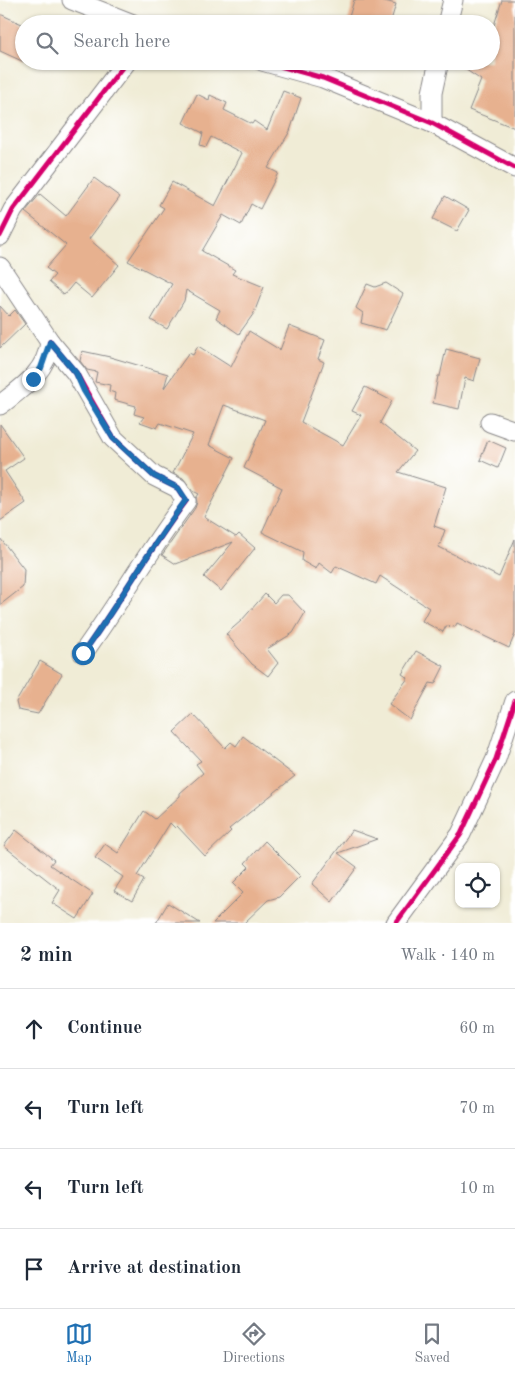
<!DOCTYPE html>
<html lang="en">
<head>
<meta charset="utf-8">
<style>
	body { margin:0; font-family:"Old Standard TT",serif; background:#f6f6f7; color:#1f2937 }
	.controls { position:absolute; right:15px; bottom:15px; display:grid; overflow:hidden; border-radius:10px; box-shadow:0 1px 4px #0004 }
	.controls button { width:45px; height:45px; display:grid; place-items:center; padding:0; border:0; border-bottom:1px solid #e0e1e3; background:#fff; color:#1f2937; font:25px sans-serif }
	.stop { position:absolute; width:15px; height:15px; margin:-11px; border:4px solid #1f6fb2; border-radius:50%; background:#fff }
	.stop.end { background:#1f6fb2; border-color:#fff; box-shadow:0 1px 5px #0008 }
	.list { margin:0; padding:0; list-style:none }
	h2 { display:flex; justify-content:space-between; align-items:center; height:65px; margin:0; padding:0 20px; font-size:21px }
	h2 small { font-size:16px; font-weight:400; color:#747a83 }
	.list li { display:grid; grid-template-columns:32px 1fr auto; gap:15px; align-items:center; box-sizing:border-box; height:80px; padding:0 20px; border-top:1px solid #e0e1e3 }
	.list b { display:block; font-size:19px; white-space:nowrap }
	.list em { font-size:16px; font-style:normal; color:#747a83 }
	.icon { flex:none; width:28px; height:28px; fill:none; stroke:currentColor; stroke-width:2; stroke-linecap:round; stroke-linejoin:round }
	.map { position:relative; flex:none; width:515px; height:923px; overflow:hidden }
	.search { position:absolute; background:#fff; box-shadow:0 1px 4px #0004; left:15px; right:15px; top:15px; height:55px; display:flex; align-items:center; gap:12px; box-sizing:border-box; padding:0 18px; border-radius:28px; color:#747a83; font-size:19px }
	.sheet { height:385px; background:#fff }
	nav { display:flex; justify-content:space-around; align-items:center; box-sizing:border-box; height:70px; border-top:1px solid #e0e1e3; background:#fff; font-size:14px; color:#747a83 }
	nav a { display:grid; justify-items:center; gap:2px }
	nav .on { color:#1f6fb2 }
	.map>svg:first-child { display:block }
	.building { fill:#e7b18f }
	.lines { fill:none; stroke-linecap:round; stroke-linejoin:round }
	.minor-casing { stroke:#898788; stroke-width:21 }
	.minor { stroke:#fff; stroke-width:19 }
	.cycleway-casing { stroke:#fff; stroke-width:8 }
	.cycleway { stroke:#d6006c; stroke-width:5 }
	.route { stroke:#1f6fb2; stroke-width:6 }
</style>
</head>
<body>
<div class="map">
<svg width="515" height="923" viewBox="0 0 515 923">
	<rect width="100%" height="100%" fill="#fff"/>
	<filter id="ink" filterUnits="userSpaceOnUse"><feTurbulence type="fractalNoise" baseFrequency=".02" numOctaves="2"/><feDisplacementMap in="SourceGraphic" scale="10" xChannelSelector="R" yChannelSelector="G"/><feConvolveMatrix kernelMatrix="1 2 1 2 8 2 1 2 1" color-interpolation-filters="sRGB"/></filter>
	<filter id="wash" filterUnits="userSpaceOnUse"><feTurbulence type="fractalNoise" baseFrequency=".0096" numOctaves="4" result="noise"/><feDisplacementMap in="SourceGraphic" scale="20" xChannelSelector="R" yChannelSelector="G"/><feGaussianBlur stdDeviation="1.12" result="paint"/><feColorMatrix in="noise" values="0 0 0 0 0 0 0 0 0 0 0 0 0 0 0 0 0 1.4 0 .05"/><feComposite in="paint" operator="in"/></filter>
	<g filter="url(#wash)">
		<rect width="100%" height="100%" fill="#f0ecd6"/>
		<g id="blocks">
			<g class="building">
				<path d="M354 0H381L396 4 390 24H347Z"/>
				<path d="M502 0H515V128L469 110 481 80 453 61H491V35Z"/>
				<path d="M0 14 24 25V62L0 51Z"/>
				<path d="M283 91 301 98 290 131 268 168 278 173 260 209 251 204 241 225 223 215 202 251 235 270 232 274 264 287 254 313 239 334 216 318 220 310 186 290 184 301 167 329 151 320 172 284 128 261 164 208 159 205 172 182 215 206 242 153 211 137 206 147 200 145 203 133 183 123 197 94 209 100 210 95 227 103 224 110 252 124 254 121 267 130Z"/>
				<path d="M94 178 120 197 89 239 119 265 92 298 74 283 64 295 49 282 55 275 46 268 66 245 25 212 40 194 66 216Z"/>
				<path d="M445 196 469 210 457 231 433 219Z"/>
				<path d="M386 283 403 294 386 330 361 323 363 313 356 308 367 284 375 287Z"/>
				<path d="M0 306 9 316 15 310 25 324 0 348Z"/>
				<path d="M289 326 325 340 318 359 324 362 301 422 343 445 361 415 352 411 365 387 392 401 380 423 415 451 398 472 446 487 434 526 445 530 439 547 499 577 515 539V634L509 648 457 623 455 627 446 626 443 632 422 621 429 608 380 576 376 584 336 566 332 573 319 563 316 569 302 561 303 552 262 532 282 488 244 468 265 420 224 405 209 445 234 458 204 517 236 537 239 534 255 548 221 591 204 577 233 542 176 564 162 555 195 508 197 502 196 498 199 494 193 491 183 478 173 473 193 434 160 423 157 428 140 422 144 417 134 414 136 406 114 400 115 393 109 391 110 385 95 382 97 372 87 370 80 361 82 351 110 357 168 374 164 388 189 353 193 355 198 346 231 367 249 331 280 350Z"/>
				<path d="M446 349 480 358 474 381 465 378 459 409 433 403 438 376H440Z"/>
				<path d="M0 424 24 458 5 471 26 503 0 521Z"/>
				<path d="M488 440 506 448 498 468 480 460Z"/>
				<path d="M0 538 24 569 23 587 0 605Z"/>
				<path d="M265 594 274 603 281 595H288L305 613 293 633 267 649 278 663 268 676 252 664 226 634 241 621Z"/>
				<path d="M416 651 444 666 435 684 430 683 410 720 389 704 408 678 402 674Z"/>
				<path d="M40 661 62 674 38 714 18 710 16 702Z"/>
				<path d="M193 714 225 748 231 742 236 746 243 736 295 776 229 829 231 831 205 856 177 826 175 828 170 823 137 876 144 880 132 901 114 891 123 877 95 858 105 844 118 853 144 811 155 819 180 796V793L203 773 196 764 201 761 174 732Z"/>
				<path d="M16 830 54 860 50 865 93 894 77 919 52 903 60 890 4 846Z"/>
				<path d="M352 830 377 839 338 853 357 867 332 902 312 884Z"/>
				<path d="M265 841 300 876 279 897 268 900 244 923H213L243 893 233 883 249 867 245 863Z"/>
				<path d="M168 903 200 923H156Z"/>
			</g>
		</g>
	</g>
	<g filter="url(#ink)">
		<use href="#blocks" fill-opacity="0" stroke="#898788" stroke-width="1"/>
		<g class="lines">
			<g class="minor-casing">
				<g id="minor">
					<path d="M72 0 133 24"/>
					<path d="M447 24 453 0"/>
					<path d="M262 61 323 78 432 123 515 168"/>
					<path d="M432 123V93L439 61"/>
					<path d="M0 236 13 210 127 61"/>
					<path d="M0 267 50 342C47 372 22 388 0 405"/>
					<path d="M50 342 76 373 113 438 154 476 178 488 186 501C149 550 119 603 83 653"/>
					<path d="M490 422 515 431"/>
					<path d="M396 923 461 834 496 759 515 701"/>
				</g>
			</g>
			<use href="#minor" class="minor"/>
			<g class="cycleway-casing">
				<g id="cycleway">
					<path d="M262 61 323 78 432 123 515 168"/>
					<path d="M0 236 13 210 127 61"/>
					<path d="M50 342 76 373 113 438 154 476 178 488 186 501C149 550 119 603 83 653"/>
					<path d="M396 923 461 834 496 759 515 701"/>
				</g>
			</g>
			<use href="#cycleway" class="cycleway"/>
		</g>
	</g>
	<g class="lines" filter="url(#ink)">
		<path class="route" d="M33 379 41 368 50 342 76 373 84 391 113 438 154 476 178 488 186 500C149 550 119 603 83 653"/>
	</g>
</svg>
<div class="controls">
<button><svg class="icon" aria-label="locate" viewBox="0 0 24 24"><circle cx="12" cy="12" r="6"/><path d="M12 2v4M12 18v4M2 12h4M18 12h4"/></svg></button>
</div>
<div class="stop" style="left:83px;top:653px"></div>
<div class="stop end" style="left:33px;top:379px"></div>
<div class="search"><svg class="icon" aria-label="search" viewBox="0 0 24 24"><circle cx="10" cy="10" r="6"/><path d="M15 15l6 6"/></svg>Search here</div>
</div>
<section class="sheet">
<h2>2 min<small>Walk · 140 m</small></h2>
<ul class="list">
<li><svg class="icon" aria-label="ahead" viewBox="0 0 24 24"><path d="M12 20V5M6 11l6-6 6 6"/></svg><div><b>Continue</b></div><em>60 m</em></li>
<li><svg class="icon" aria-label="left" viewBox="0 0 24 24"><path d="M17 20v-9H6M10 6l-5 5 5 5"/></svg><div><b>Turn left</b></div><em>70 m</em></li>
<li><svg class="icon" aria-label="left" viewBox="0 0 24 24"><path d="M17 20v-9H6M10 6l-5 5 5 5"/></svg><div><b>Turn left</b></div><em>10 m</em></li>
<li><svg class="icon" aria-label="arrive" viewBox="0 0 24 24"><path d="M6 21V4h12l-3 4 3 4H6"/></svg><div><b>Arrive at destination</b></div></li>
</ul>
</section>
<nav>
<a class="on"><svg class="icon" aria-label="map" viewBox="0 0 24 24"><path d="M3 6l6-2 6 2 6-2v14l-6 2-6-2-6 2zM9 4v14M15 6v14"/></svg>Map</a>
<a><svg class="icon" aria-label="directions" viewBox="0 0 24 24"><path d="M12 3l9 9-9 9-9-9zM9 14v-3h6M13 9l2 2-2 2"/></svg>Directions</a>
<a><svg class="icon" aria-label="saved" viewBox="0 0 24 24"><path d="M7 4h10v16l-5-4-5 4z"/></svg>Saved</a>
</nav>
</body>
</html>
